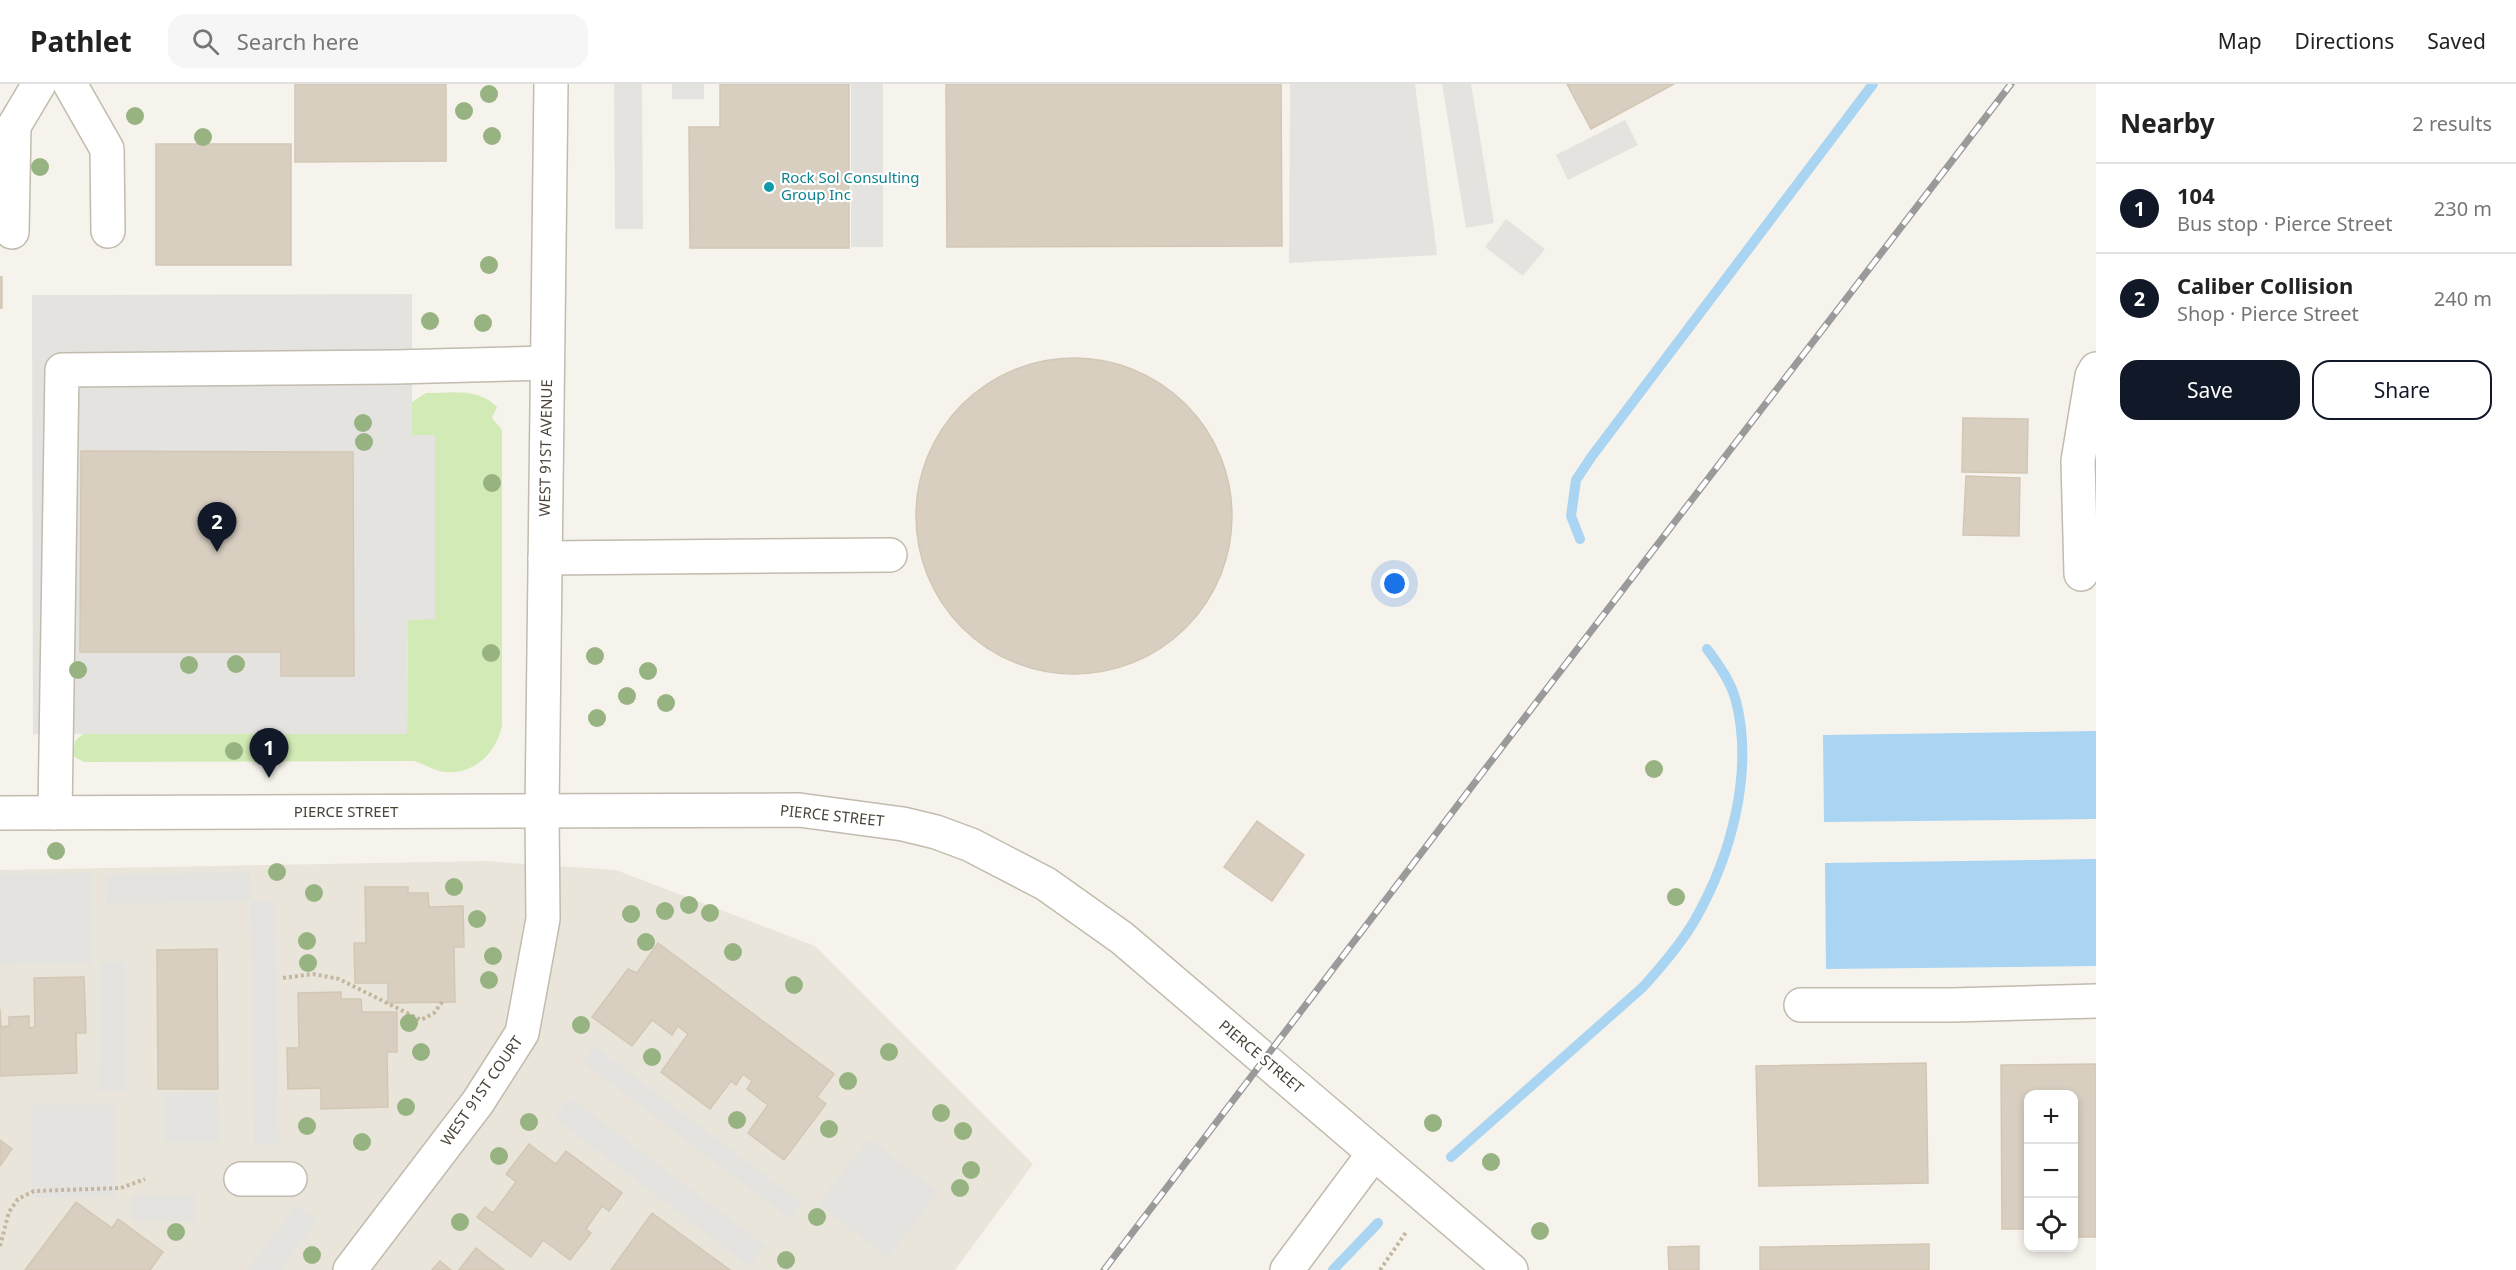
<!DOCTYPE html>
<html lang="en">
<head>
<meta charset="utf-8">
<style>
	body { margin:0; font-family:"Noto Sans",sans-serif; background:#f6f6f6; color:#222 }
	.controls { position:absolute; right:18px; bottom:18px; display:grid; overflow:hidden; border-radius:12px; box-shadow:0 3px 9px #0003 }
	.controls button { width:54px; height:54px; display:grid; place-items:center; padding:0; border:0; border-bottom:2px solid #e0e0e0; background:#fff; color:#222; font:30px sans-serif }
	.you { position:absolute; left:1395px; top:500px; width:21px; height:21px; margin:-15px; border:4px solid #fff; border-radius:50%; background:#1a73e8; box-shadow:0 0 0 9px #1a73e833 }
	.badge { display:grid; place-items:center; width:39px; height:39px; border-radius:50%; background:#111827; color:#fff; font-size:20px; font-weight:700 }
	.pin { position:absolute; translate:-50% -50px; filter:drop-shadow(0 2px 3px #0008) }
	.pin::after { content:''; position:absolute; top:32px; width:21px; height:18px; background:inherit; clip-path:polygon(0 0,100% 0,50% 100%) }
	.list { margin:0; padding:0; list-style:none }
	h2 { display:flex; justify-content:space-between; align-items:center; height:78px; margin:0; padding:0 24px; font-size:26px }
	h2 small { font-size:20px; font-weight:400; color:#767676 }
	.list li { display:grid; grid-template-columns:39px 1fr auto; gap:18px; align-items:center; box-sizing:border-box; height:90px; padding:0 24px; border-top:2px solid #e0e0e0 }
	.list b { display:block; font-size:22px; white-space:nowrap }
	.list p { margin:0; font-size:20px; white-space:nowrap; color:#767676 }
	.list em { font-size:20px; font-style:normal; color:#767676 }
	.actions { display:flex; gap:12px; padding:18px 24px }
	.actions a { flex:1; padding:14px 0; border:2px solid #111827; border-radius:18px; text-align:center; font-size:21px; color:#111827 }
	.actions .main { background:#111827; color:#fff }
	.icon { flex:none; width:33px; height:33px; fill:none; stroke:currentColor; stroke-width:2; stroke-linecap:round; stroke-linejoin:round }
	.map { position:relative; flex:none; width:2096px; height:1186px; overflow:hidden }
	header { display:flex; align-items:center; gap:36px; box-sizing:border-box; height:84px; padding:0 30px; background:#fff; border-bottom:2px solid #e0e0e0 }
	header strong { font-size:28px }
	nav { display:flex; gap:33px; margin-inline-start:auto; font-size:21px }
	.search { width:420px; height:54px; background:#f6f6f6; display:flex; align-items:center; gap:15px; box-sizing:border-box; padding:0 21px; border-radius:18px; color:#767676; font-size:22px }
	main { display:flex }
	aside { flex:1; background:#fff }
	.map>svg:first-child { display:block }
	.residential { fill:#eae5da }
	.green { fill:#d2eab5 }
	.parking { fill:#e5e3e0 }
	.water { fill:#a9d4f2 }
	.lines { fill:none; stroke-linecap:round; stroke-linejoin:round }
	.stream { stroke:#a9d4f2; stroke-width:10 }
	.building { fill:#d8cfc1; stroke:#d3c7b4; stroke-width:1.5 }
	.minor-casing { stroke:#c2bbae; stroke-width:36 }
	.path { stroke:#c4b79f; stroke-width:4; stroke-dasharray:3 3; stroke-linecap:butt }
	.minor { stroke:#fff; stroke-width:33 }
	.rail-casing { stroke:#9a9a9a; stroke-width:7 }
	.rail { stroke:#fff; stroke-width:4.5; stroke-dasharray:14; stroke-linecap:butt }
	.tree { fill:#97b381 }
	.culture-dot { fill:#0f9aa8; stroke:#fff; stroke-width:2 }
	.labels { text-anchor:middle; stroke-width:4.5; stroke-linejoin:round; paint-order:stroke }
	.culture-label { font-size:15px; fill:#0d838f; stroke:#fff; text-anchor:start }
	.street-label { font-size:15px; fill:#4b4439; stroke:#fff }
</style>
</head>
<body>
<header>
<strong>Pathlet</strong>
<div class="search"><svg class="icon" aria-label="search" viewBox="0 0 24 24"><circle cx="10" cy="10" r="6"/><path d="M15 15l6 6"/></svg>Search here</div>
<nav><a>Map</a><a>Directions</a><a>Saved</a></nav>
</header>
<main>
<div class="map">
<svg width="2096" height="1186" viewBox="0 0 2096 1186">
	<rect width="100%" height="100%" fill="#f6f3ec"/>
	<path class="residential" d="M484 777 616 786 815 862 1033 1080 955 1186H0V786Z"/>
	<path class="green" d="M426 309C450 309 478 303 497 323L492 334 502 346V642C496 669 474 691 445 688 435 687 424 680 414 677L84 678 71 671 76 656 83 650H407L408 535H435V351H412V318Z"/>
	<g class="parking">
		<path d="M614 0H642L643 145H615Z"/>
		<rect x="672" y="0" width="32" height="15"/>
		<rect x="851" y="0" width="32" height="163"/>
		<path d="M1290 0H1415L1437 171 1289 179Z"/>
		<path d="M1442 0H1471L1494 139 1466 144Z"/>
		<path d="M1625 36 1638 61 1568 96 1556 71Z"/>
		<path d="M1506 135 1545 165 1523 192 1485 163Z"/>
		<path d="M412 210V351H435V535L408 536 407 650H33L32 211Z"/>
		<path d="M250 788 251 816 276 817 279 1060H254L250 817 106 820 105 791Z"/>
		<path d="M91 789 92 880 0 881V790Z"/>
		<path d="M100 878H125V1008H99Z"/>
		<path d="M594 962 802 1119 790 1135 582 978Z"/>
		<path d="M218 1008 219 1058H164V1009Z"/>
		<path d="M570 1013 766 1162 750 1183 554 1034Z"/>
		<path d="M116 1020V1113L32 1114 31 1021Z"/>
		<path d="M869 1054 938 1108 888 1174 818 1120Z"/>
		<rect x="131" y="1111" width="64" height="26"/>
		<path d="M296 1121 318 1137 281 1186H247Z"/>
	</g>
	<g class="water">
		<path d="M2096 647V735L1824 738 1823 651Z"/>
		<path d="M2096 775V882L1826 885 1825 779Z"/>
	</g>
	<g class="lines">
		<g class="stream">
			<path d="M1580 455 1571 432 1576 396 1592 372 1873 0"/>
			<path d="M1451 1073 1643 903C1662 882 1682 859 1696 834 1731 772 1754 688 1736 617 1731 598 1719 581 1707 565"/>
			<path d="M1333 1186 1378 1139"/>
		</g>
	</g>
	<g class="building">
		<path d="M295 0H446V77L295 78Z"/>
		<path d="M720 0H849V164H690L689 43H720Z"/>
		<path d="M946 0H1281L1282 162 947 163Z"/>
		<path d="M1567 0H1674L1591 45Z"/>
		<rect x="156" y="60" width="135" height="121"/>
		<rect x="0" y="193" width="2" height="31"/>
		<circle cx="1074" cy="432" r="158"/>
		<path d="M1963 334 2028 335 2027 389 1962 388Z"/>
		<path d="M81 367 353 368 354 592H281V568H80Z"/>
		<path d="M1966 392 2020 394 2019 452 1963 451Z"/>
		<path d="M1257 737 1304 771 1272 817 1224 783Z"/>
		<path d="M365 803H408V809H428L429 823 463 822 464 863H454L455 918 388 919V899H355L354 859H366Z"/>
		<path d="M658 859 834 990 817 1013 826 1020 784 1076 748 1049 768 1021 747 1005 752 997 743 990 736 1001 731 997 710 1025 661 988 688 950 678 942 672 951 652 936 632 962 592 933 628 885 637 889Z"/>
		<path d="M217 865 218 1005H158L157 866Z"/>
		<path d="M84 893 86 949H76L77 989 0 992V925L1 943 9 942V933L29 932V944L35 943 34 894Z"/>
		<path d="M341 908V915H361L362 928H397V968H387L388 1023 321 1025V1004L288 1005 287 964H299L298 909Z"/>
		<path d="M1926 979 1928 1099 1759 1102 1756 982Z"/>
		<path d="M2096 980V1153H2074V1010H2028V1145H2002L2001 981Z"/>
		<path d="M0 1056 12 1065 0 1082Z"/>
		<path d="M529 1060 556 1080 566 1067 622 1109 609 1127 602 1122 586 1145 591 1149 570 1176 543 1156 531 1173 477 1133 485 1123 493 1129 516 1098 506 1090Z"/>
		<path d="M76 1118 112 1144 118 1135 163 1168 150 1186H25Z"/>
		<path d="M652 1129 730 1186H611Z"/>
		<path d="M1929 1160V1186H1760V1163Z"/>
		<path d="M1699 1162V1186H1669L1668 1163Z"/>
		<path d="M476 1164 504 1186H459Z"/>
		<path d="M440 1177 451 1186H432Z"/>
	</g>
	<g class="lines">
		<g class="minor-casing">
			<g id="minor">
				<path d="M70 0 107 65 108 147"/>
				<path d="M12 148 14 42 39 0"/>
				<path d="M545 474 890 471"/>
				<path d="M2081 490 2078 377 2092 292 2096 285"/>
				<path d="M0 729 799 726 903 740 936 748 971 761 1046 800 1122 854 1511 1186"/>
				<path d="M55 729 62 286 395 283 547 279"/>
				<path d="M1801 921H1952L2096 917"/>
				<path d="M241 1095H290"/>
				<path d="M350 1186 478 1018 522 949 543 835 542 728 551 0"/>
				<path d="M1287 1186 1374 1069"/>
			</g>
		</g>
		<g class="path">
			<path d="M283 894 313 890 339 895 421 936 434 929 442 918"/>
			<path d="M0 1162 9 1128 18 1115 34 1107 121 1104 145 1095"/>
			<path d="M1380 1186 1407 1147"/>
		</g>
		<use href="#minor" class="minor"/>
		<g class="rail-casing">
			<path id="rail" d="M1104 1186 1489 680 2011 0"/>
		</g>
		<use href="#rail" class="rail"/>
	</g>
	<g class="tree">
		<circle cx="489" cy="10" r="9"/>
		<circle cx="464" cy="27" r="9"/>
		<circle cx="135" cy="32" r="9"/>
		<circle cx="492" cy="52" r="9"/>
		<circle cx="203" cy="53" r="9"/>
		<circle cx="40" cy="83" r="9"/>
		<circle cx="489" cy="181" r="9"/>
		<circle cx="430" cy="237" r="9"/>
		<circle cx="483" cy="239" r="9"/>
		<circle cx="363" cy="339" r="9"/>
		<circle cx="364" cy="358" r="9"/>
		<circle cx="492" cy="399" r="9"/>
		<circle cx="491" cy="569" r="9"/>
		<circle cx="595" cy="572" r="9"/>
		<circle cx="236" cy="580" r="9"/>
		<circle cx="189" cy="581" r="9"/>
		<circle cx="78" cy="586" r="9"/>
		<circle cx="648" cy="587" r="9"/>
		<circle cx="627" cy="612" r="9"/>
		<circle cx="666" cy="619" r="9"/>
		<circle cx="597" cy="634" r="9"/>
		<circle cx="234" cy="667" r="9"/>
		<circle cx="1654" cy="685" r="9"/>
		<circle cx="56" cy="767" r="9"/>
		<circle cx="277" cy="788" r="9"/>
		<circle cx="454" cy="803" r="9"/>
		<circle cx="314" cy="809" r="9"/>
		<circle cx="1676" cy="813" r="9"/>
		<circle cx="689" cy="821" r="9"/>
		<circle cx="665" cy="827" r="9"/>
		<circle cx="710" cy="829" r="9"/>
		<circle cx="631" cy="830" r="9"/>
		<circle cx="477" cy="835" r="9"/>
		<circle cx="307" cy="857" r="9"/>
		<circle cx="646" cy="858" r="9"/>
		<circle cx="733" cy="868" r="9"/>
		<circle cx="493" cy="872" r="9"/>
		<circle cx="308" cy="879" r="9"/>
		<circle cx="489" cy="896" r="9"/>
		<circle cx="794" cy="901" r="9"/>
		<circle cx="409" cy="939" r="9"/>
		<circle cx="581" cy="941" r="9"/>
		<circle cx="421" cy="968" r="9"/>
		<circle cx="889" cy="968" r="9"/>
		<circle cx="652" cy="973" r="9"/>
		<circle cx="848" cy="997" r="9"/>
		<circle cx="406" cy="1023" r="9"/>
		<circle cx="941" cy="1029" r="9"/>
		<circle cx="737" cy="1036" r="9"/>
		<circle cx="529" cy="1038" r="9"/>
		<circle cx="1433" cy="1039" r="9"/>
		<circle cx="307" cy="1042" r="9"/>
		<circle cx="829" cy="1045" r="9"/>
		<circle cx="963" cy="1047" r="9"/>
		<circle cx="362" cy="1058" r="9"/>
		<circle cx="499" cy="1072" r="9"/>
		<circle cx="1491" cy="1078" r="9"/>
		<circle cx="971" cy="1086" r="9"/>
		<circle cx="960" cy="1104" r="9"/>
		<circle cx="817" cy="1133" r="9"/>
		<circle cx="460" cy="1138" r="9"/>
		<circle cx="1540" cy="1147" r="9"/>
		<circle cx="176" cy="1148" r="9"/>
		<circle cx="312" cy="1171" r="9"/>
		<circle cx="786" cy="1176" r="9"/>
	</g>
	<circle class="culture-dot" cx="769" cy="103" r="6"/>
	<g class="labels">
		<g class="culture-label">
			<text x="781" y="99">Rock Sol Consulting<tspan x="781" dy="17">Group Inc</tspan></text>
		</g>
		<g class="street-label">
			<text transform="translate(546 364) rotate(-89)" y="5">WEST 91ST AVENUE</text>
			<text x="346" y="733">PIERCE STREET</text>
			<text transform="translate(832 732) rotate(6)" y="5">PIERCE STREET</text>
			<text transform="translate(1261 973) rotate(40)" y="5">PIERCE STREET</text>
			<text transform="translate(482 1007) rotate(-55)" y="5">WEST 91ST COURT</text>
		</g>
	</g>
</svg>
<div class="controls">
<button>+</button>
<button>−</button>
<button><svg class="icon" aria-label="locate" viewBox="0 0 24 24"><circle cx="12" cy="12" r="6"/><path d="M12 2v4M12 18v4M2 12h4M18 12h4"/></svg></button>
</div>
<div class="you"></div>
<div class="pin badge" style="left:269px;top:694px">1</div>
<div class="pin badge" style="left:217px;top:468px">2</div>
</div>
<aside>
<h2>Nearby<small>2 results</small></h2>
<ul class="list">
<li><span class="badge">1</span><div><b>104</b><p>Bus stop · Pierce Street</p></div><em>230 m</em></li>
<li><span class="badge">2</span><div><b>Caliber Collision</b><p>Shop · Pierce Street</p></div><em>240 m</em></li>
</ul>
<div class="actions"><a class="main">Save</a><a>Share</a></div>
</aside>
</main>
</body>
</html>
